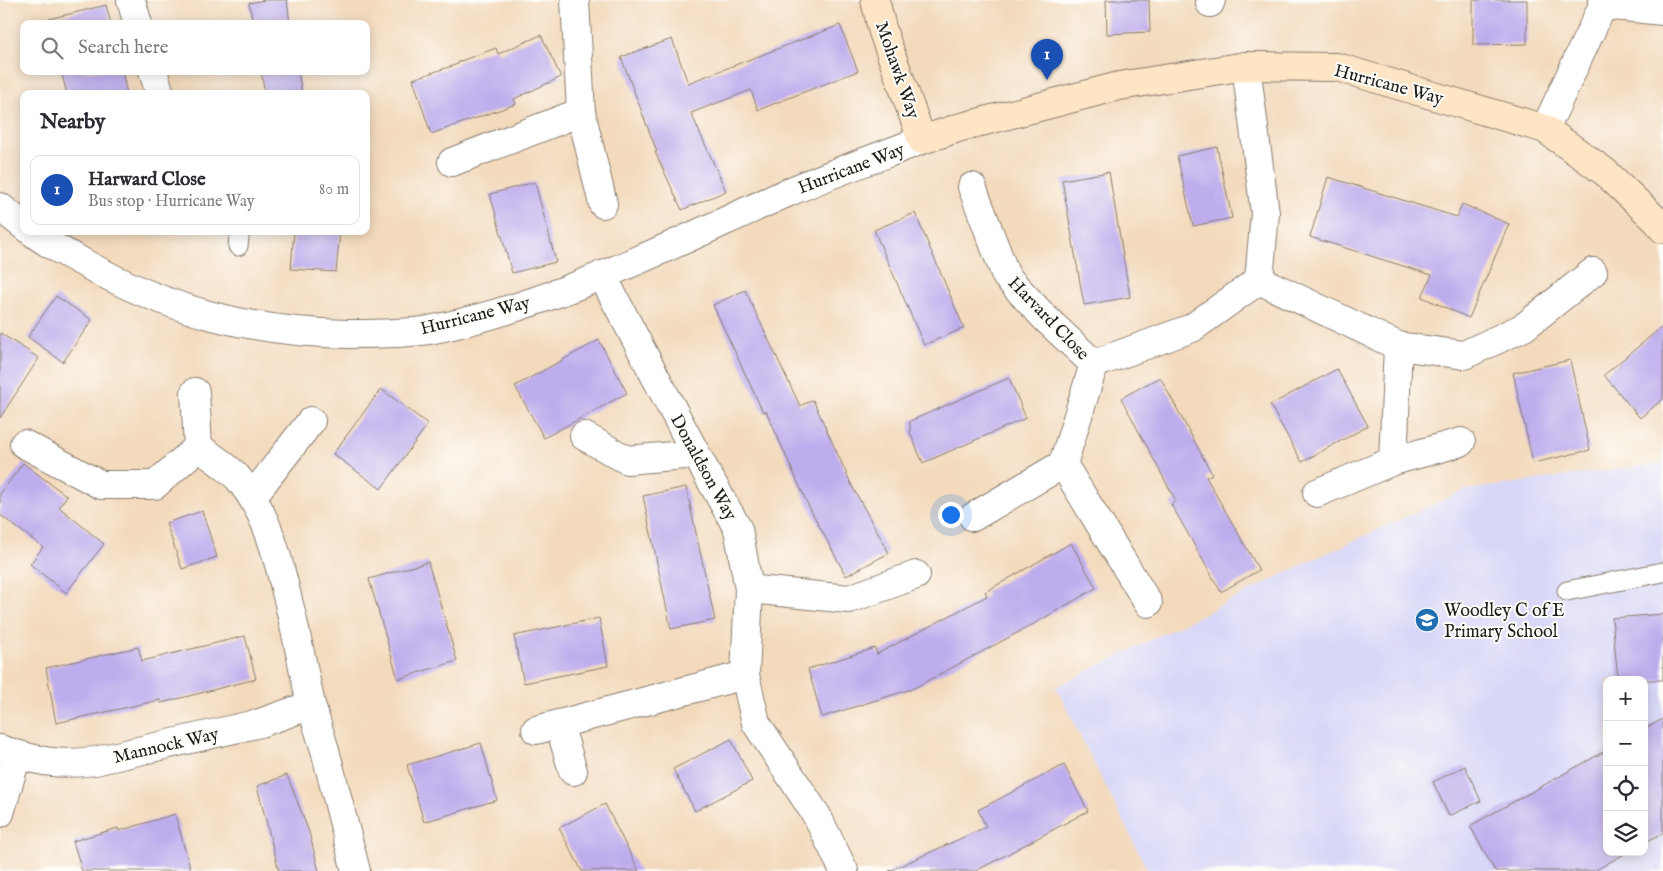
<!DOCTYPE html>
<html lang="en">
<head>
<meta charset="utf-8">
<style>
	body { margin:0; font-family:"IM FELL English",serif; background:#f7f7f7; color:#2b2b33 }
	.controls { position:absolute; right:15px; bottom:15px; display:grid; overflow:hidden; border-radius:10px; box-shadow:0 2px 12px #0003 }
	.controls button { width:45px; height:45px; display:grid; place-items:center; padding:0; border:0; border-bottom:1px solid #e1e1e2; background:#fff; color:#2b2b33; font:25px sans-serif }
	.you { position:absolute; left:950px; top:514px; width:18px; height:18px; margin:-12px; border:4px solid #fff; border-radius:50%; background:#1a73e8; box-shadow:0 0 0 8px #1a73e833 }
	.badge { display:grid; place-items:center; width:32px; height:32px; border-radius:50%; background:#ea580c; color:#fff; font-size:16px; font-weight:700 }
	.pin { position:absolute; translate:-50% -41px; filter:drop-shadow(0 1px 2px #0008) }
	.pin::after { content:''; position:absolute; top:26px; width:18px; height:15px; background:inherit; clip-path:polygon(0 0,100% 0,50% 100%) }
	.list { margin:0; padding:0; list-style:none }
	h2 { display:flex; justify-content:space-between; align-items:center; height:65px; margin:0; padding:0 20px; font-size:21px }
	h2 small { font-size:16px; font-weight:400; color:#7c7c81 }
	.list li { display:grid; grid-template-columns:32px 1fr auto; gap:15px; align-items:center; box-sizing:border-box; height:70px; margin:0 10px 10px; padding:0 10px; border:1px solid #e1e1e2; border-radius:10px }
	.list b { display:block; font-size:19px; white-space:nowrap }
	.list p { margin:0; font-size:16px; white-space:nowrap; color:#7c7c81 }
	.list em { font-size:16px; font-style:normal; color:#7c7c81 }
	.icon { flex:none; width:28px; height:28px; fill:none; stroke:currentColor; stroke-width:2; stroke-linecap:round; stroke-linejoin:round }
	.map { position:relative; flex:none; width:1663px; height:871px; overflow:hidden }
	.search { position:absolute; background:#fff; box-shadow:0 2px 12px #0003; left:20px; top:20px; width:350px; height:55px; display:flex; align-items:center; gap:12px; box-sizing:border-box; padding:0 18px; border-radius:10px; color:#7c7c81; font-size:19px }
	.panel { position:absolute; background:#fff; box-shadow:0 2px 12px #0003; left:20px; top:90px; width:350px; height:145px; border-radius:10px }
	.map>svg:first-child { display:block }
	.built { fill:#d8d7f8; fill-rule:evenodd }
	.building { fill:#beaded }
	.lines { fill:none; stroke-linecap:round; stroke-linejoin:round }
	.lane-casing { stroke:#887b6c; stroke-width:21 }
	.street-casing { stroke:#887b6c; stroke-width:30 }
	.secondary-casing { stroke:#887b6c; stroke-width:30 }
	.lane { stroke:#fff; stroke-width:19 }
	.street { stroke:#fff; stroke-width:28 }
	.secondary { stroke:#fde5c5; stroke-width:28 }
	.labels { text-anchor:middle; stroke-width:4; stroke-linejoin:round; paint-order:stroke }
	.street-label { font-size:18px; fill:#1c1c1c; stroke:#fdfcf7 }
	.poi-label { font-size:18px; fill:#1c1c1c; stroke:#fdfcf7; text-anchor:start }
</style>
</head>
<body>
<div class="map">
<svg width="1663" height="871" viewBox="0 0 1663 871">
	<rect width="100%" height="100%" fill="#fdfcf7"/>
	<filter id="ink" filterUnits="userSpaceOnUse"><feTurbulence type="fractalNoise" baseFrequency=".02" numOctaves="2"/><feDisplacementMap in="SourceGraphic" scale="10" xChannelSelector="R" yChannelSelector="G"/><feConvolveMatrix kernelMatrix="1 2 1 2 8 2 1 2 1" color-interpolation-filters="sRGB"/></filter>
	<filter id="wash" filterUnits="userSpaceOnUse"><feTurbulence type="fractalNoise" baseFrequency=".0096" numOctaves="4" result="noise"/><feDisplacementMap in="SourceGraphic" scale="20" xChannelSelector="R" yChannelSelector="G"/><feGaussianBlur stdDeviation="1.12" result="paint"/><feColorMatrix in="noise" values="0 0 0 0 0 0 0 0 0 0 0 0 0 0 0 0 0 1.4 0 .05"/><feComposite in="paint" operator="in"/></filter>
	<g filter="url(#wash)">
		<rect width="100%" height="100%" fill="#f3dabd"/>
		<path class="built" d="M1663 463V871H1148L1056 687 1310 561 1465 490ZM1607 680H1644V852H1607Z"/>
		<g id="blocks">
			<g class="building">
				<path d="M265 0H287L290 24H253L249 3Z"/>
				<path d="M1106 0H1149L1150 32 1107 34Z"/>
				<path d="M1473 0H1527V44L1473 45Z"/>
				<path d="M106 5 111 24H50L49 19Z"/>
				<path d="M840 25 858 71 758 110 751 90 691 113 726 191 682 210 655 152H657L621 57 672 39 688 83Z"/>
				<path d="M541 35 561 77 514 99 516 104 431 134 413 79 458 64V62L496 48 498 54Z"/>
				<path d="M61 71H122L127 94H67Z"/>
				<path d="M261 71H298L302 94H265Z"/>
				<path d="M1217 147 1232 218 1193 226 1177 156Z"/>
				<path d="M1109 172 1130 297 1084 305 1062 180Z"/>
				<path d="M1328 177 1457 217 1462 204 1509 224 1469 318 1422 297 1432 275 1310 237Z"/>
				<path d="M535 182 556 262 512 273 490 194Z"/>
				<path d="M915 213 964 328 924 345 874 230Z"/>
				<path d="M294 231H340L336 272 291 269Z"/>
				<path d="M745 290 800 406 813 400 853 488 889 553 846 576 807 503 766 411 763 412 713 305Z"/>
				<path d="M56 296 92 320 63 362 28 337Z"/>
				<path d="M1663 326V399L1640 418 1604 375Z"/>
				<path d="M0 333 39 358 0 418Z"/>
				<path d="M599 340 627 393 544 438 515 386Z"/>
				<path d="M1570 360 1590 450 1533 463 1513 373Z"/>
				<path d="M1337 369 1368 426 1302 462 1270 405Z"/>
				<path d="M1160 377 1212 474 1206 477 1259 570 1221 592 1171 504 1176 501 1121 398Z"/>
				<path d="M1009 378 1026 418 923 463 910 433V421Z"/>
				<path d="M381 389 428 424 381 489 333 454Z"/>
				<path d="M23 463 67 496 59 507 104 544 66 593 30 564 43 547 0 515V494Z"/>
				<path d="M686 487 715 620 671 629 643 496Z"/>
				<path d="M202 511 217 557 182 569 166 523Z"/>
				<path d="M1071 543 1096 588 1032 625 912 689 822 717 808 669 875 648 877 654 987 596 985 592Z"/>
				<path d="M428 562 457 661 398 679 369 579Z"/>
				<path d="M1663 614V680H1618L1612 618Z"/>
				<path d="M599 618 608 666 524 683 514 636Z"/>
				<path d="M245 636 256 679 161 703 160 700 56 723 46 668 138 647 142 661Z"/>
				<path d="M1663 719V833L1644 843V729Z"/>
				<path d="M731 739 752 781 695 811 673 769Z"/>
				<path d="M481 743 497 800 424 822 407 765Z"/>
				<path d="M1607 750V852H1628L1594 871H1495L1470 826Z"/>
				<path d="M1064 765 1088 811 976 871H889L986 827 978 810Z"/>
				<path d="M1465 766 1481 801 1449 816 1433 782Z"/>
				<path d="M287 775 309 832 319 871H279L257 786Z"/>
				<path d="M605 804 617 828 639 871H582L559 828Z"/>
				<path d="M175 814 191 871H82L73 841 118 828 119 831Z"/>
			</g>
		</g>
	</g>
	<g filter="url(#ink)">
		<use href="#blocks" fill-opacity="0" stroke="#887b6c" stroke-width="1"/>
		<g class="lines">
			<g class="lane-casing">
				<g id="lane">
					<path d="M238 246 240 231"/>
					<path d="M1567 591 1663 572"/>
				</g>
			</g>
			<g class="street-casing">
				<g id="street">
					<path d="M131 0 138 24"/>
					<path d="M575 0 581 112 603 204"/>
					<path d="M1210 3 1211 0"/>
					<path d="M1603 5 1663 11"/>
					<path d="M153 71 160 94"/>
					<path d="M1545 129 1603 5 1602 0"/>
					<path d="M452 162 581 112"/>
					<path d="M972 187 1006 276 1045 318 1094 364"/>
					<path d="M0 207 24 226"/>
					<path d="M31 231C47 244 66 253 84 263 169 311 251 332 348 334 373 334 405 334 429 330 556 305 672 244 789 192 832 173 878 157 922 140"/>
					<path d="M602 275 696 454 738 529 749 589 745 675 756 723 817 816 844 871"/>
					<path d="M1259 280 1398 346 1464 355 1524 327 1593 272"/>
					<path d="M195 392 198 447"/>
					<path d="M584 436 627 460 696 454"/>
					<path d="M24 444 101 485H155L198 447C211 456 225 465 237 477 268 512 278 559 289 604 297 637 304 671 311 705"/>
					<path d="M1393 461 1461 442"/>
					<path d="M1317 493 1393 461 1398 346"/>
					<path d="M252 497 311 421"/>
					<path d="M973 517 1063 464"/>
					<path d="M749 589 849 599 916 575"/>
					<path d="M1148 603 1063 464 1094 364 1192 328 1259 280 1265 213 1246 66"/>
					<path d="M559 724 573 771"/>
					<path d="M536 730 745 675"/>
					<path d="M0 749C36 761 57 766 95 761L260 723 311 705 325 750 356 871"/>
					<path d="M0 813 17 755"/>
				</g>
			</g>
			<g class="secondary-casing">
				<path id="secondary" d="M875 0 883 32 922 140 958 128 1119 86 1246 66 1337 67 1545 129 1605 172 1657 221 1663 229"/>
			</g>
			<use href="#lane" class="lane"/>
			<use href="#street" class="street"/>
			<use href="#secondary" class="secondary"/>
		</g>
	</g>
	<defs>
		<g id="school-disc" transform="scale(1.25)"><circle r="9.5" fill="#1f6fb2" stroke="#fdfcf7"/><path d="M0-5L7-2L0 1L-7-2ZM-4 1L0 2.5L4 1V4Q0 6-4 4Z" fill="#fff"/></g>
	</defs>
	<g fill-rule="evenodd">
		<use href="#school-disc" x="1427" y="620"/>
	</g>
	<g class="labels">
		<g class="street-label">
			<text transform="translate(898 70) rotate(71)" y="6">Mohawk Way</text>
			<text transform="translate(1389 84) rotate(15)" y="6">Hurricane Way</text>
			<text transform="translate(851 168) rotate(-21)" y="6">Hurricane Way</text>
			<text transform="translate(475 315) rotate(-14)" y="6">Hurricane Way</text>
			<text transform="translate(1049 318) rotate(46)" y="6">Harvard Close</text>
			<text transform="translate(704 467) rotate(61)" y="6">Donaldson Way</text>
			<text transform="translate(166 745) rotate(-13)" y="6">Mannock Way</text>
		</g>
		<g class="poi-label">
			<text x="1444" y="616">Woodley C of E<tspan x="1444" dy="21">Primary School</tspan></text>
		</g>
	</g>
</svg>
<div class="controls">
<button>+</button>
<button>−</button>
<button><svg class="icon" aria-label="locate" viewBox="0 0 24 24"><circle cx="12" cy="12" r="6"/><path d="M12 2v4M12 18v4M2 12h4M18 12h4"/></svg></button>
<button><svg class="icon" aria-label="layers" viewBox="0 0 24 24"><path d="M12 4l9 5-9 5-9-5zM3 14l9 5 9-5"/></svg></button>
</div>
<div class="you"></div>
<div class="pin badge" style="left:1047px;top:80px;background:#1a4fb4">1</div>
<div class="search"><svg class="icon" aria-label="search" viewBox="0 0 24 24"><circle cx="10" cy="10" r="6"/><path d="M15 15l6 6"/></svg>Search here</div>
<section class="panel">
<h2>Nearby<small></small></h2>
<ul class="list">
<li><span class="badge" style="background:#1a4fb4">1</span><div><b>Harward Close</b><p>Bus stop · Hurricane Way</p></div><em>80 m</em></li>
</ul>
</section>
</div>
</body>
</html>
